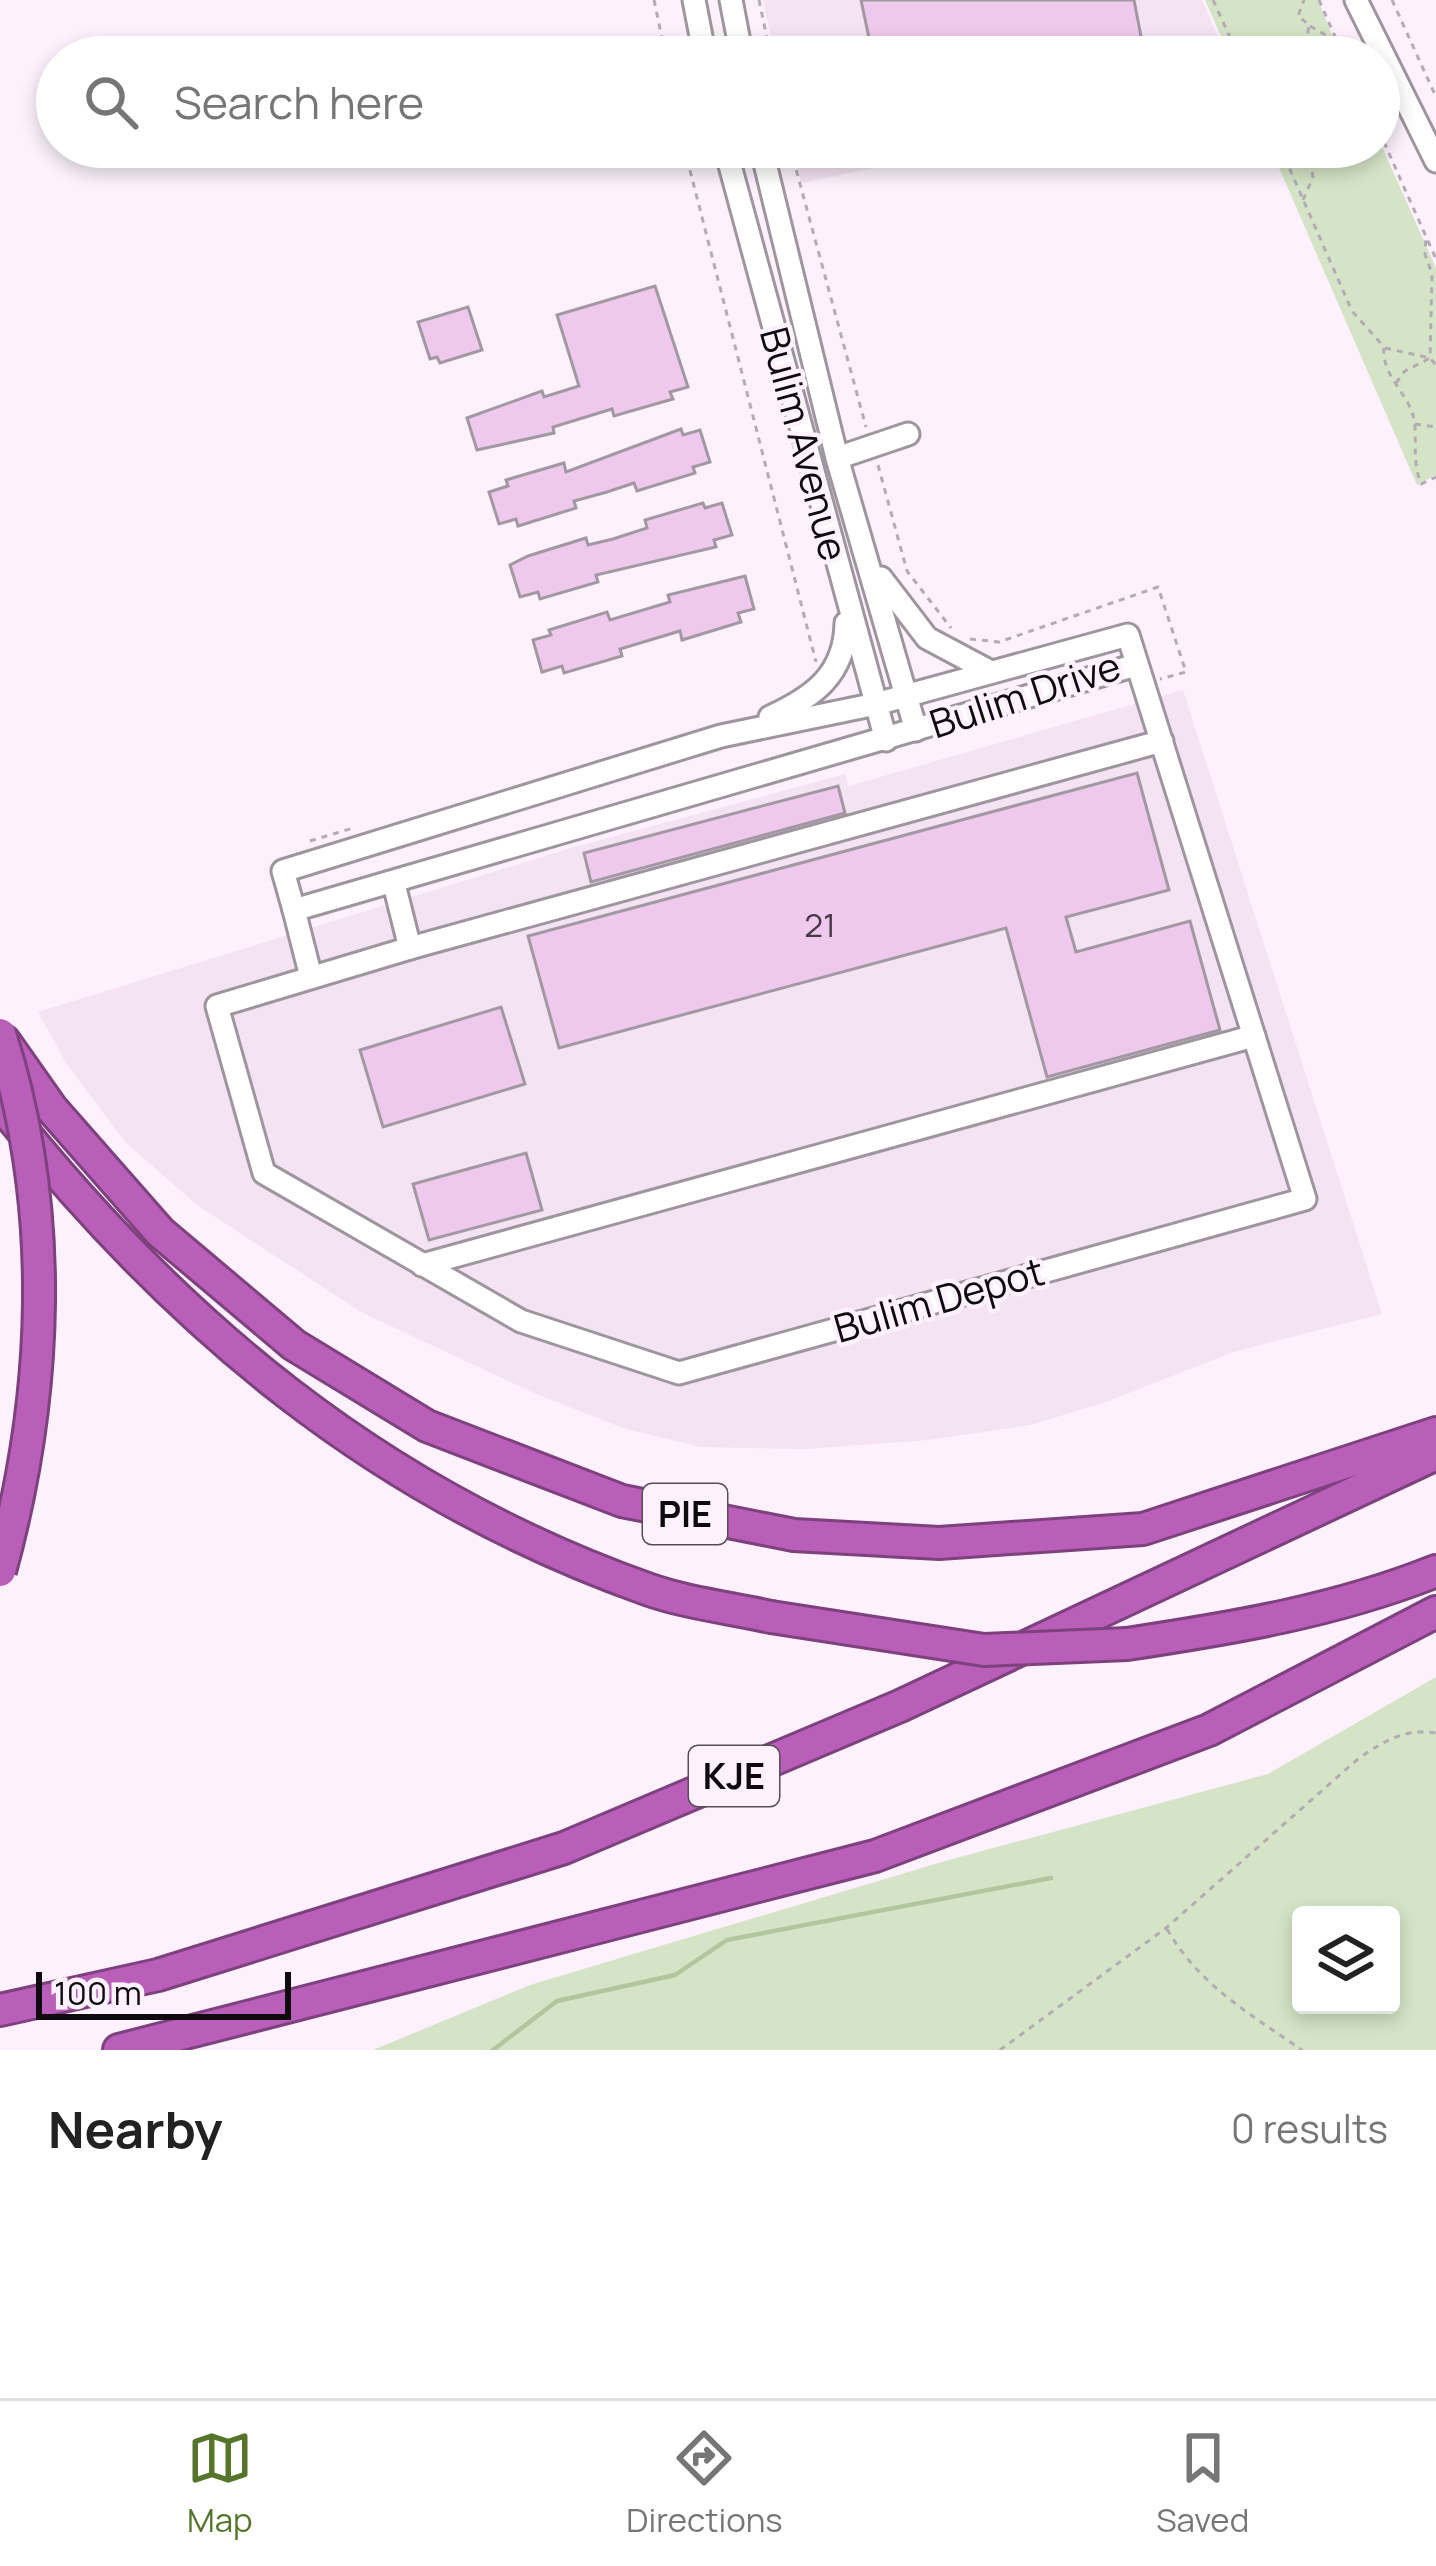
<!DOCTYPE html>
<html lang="en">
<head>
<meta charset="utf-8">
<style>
	body { margin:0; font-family:Manrope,sans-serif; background:#f6f6f6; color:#222 }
	.controls { position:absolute; right:36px; bottom:36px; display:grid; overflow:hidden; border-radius:12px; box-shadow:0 6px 18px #0003 }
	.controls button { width:108px; height:108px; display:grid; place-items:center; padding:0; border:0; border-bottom:3px solid #e0e0e0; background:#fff; color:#222; font:60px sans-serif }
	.scale { position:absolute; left:36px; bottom:30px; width:255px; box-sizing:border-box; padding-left:12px; border:6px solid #0e0a0e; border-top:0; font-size:33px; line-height:42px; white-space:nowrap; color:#0e0a0e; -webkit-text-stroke:9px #fcf1fc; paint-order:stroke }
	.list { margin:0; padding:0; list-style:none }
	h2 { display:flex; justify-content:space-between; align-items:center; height:156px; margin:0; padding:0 48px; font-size:51px }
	h2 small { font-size:39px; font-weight:400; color:#767676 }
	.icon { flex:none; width:66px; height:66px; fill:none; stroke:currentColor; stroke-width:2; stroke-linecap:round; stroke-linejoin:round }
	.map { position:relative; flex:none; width:1436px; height:2050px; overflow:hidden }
	.search { position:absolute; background:#fff; box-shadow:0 6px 18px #0003; left:36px; right:36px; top:36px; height:132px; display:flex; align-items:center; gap:30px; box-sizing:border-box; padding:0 42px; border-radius:66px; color:#767676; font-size:45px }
	.sheet { height:348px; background:#fff }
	nav { display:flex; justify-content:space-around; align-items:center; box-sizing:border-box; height:168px; border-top:3px solid #e0e0e0; background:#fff; font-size:33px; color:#767676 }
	nav a { display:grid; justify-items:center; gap:6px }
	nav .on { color:#55752b }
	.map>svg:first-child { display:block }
	.built { fill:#f4e3f3 }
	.green { fill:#d5e4c6; fill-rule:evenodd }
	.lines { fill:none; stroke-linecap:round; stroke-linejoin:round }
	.stream { stroke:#b1c69c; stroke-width:4.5 }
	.building { fill:#eec9ed; stroke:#a298a1; stroke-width:3 }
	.minor-casing { stroke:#9f959e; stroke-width:27 }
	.highway-casing { stroke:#7d417d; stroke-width:36 }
	.path { stroke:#b4abb4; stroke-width:3; stroke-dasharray:6 6; stroke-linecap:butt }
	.minor { stroke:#fff; stroke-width:21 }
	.highway { stroke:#b95fb9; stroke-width:30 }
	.highway-bridge-casing { stroke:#7d417d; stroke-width:36; stroke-linecap:butt }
	.highway-bridge { stroke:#b95fb9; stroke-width:30 }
	.labels { text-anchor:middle; stroke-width:9; stroke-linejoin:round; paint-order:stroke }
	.number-label { font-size:33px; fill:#463a46 }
	.shield { fill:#fcf1fc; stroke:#554f55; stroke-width:3 }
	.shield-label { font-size:36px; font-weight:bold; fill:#0e0a0e }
	.street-label { font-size:39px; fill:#0e0a0e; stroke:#fcf1fc }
</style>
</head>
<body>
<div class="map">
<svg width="1436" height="2050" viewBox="0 0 1436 2050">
	<rect width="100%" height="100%" fill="#fcf1fc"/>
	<g class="built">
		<path d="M763 0H1202L1227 57H775Z"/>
		<path d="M794 147H976L801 183Z"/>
		<path d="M1183 690 1382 1314 1233 1352 1106 1402 1030 1425 928 1440 806 1449 700 1447 623 1428 534 1393 361 1312 197 1205 125 1142 66 1063 38 1012 571 848 845 774 849 786Z"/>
	</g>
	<g class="green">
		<path d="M1205 0H1318L1341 57H1230Z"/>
		<path d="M1379 140 1436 268V475L1417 485 1270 147H1379Z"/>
		<path d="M1436 1677V2050H373L530 1985 945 1861 1268 1774ZM1391 1915V2005H1301V1915Z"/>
	</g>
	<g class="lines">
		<path class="stream" d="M493 2050 557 2001 675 1975 727 1940 1051 1878"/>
	</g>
	<g class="building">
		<path d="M861 0H1134L1145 57H873Z"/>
		<path d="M655 286 688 387 670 392 673 399 614 416 612 409 553 427 554 433 477 450 467 418 542 391 544 397 579 386 557 315Z"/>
		<path d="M468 307 482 350 440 363 437 357 430 359 418 322Z"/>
		<path d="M681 429 683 435 700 430 710 462 693 467 695 473 637 491 634 483 607 492 574 501 576 508 518 526 516 519 499 524 489 492 508 486 506 480 564 463 566 472Z"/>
		<path d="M703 503 705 508 722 503 732 535 714 540 716 547 596 575 598 582 540 599 538 592 520 597 510 565 528 556 586 538 588 545 613 539 647 528 645 520Z"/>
		<path d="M745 576 754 609 738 613 741 622 682 640 680 631 620 649 622 656 564 673 562 666 542 672 533 640 551 635 549 630 607 612 610 620 670 602 668 595Z"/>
		<path d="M1137 773 1169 890 1066 917 1076 952 1190 921 1220 1030 1047 1077 1006 928 559 1048 528 936Z"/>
		<path d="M838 786 845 813 591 882 584 853Z"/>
		<path d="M501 1007 525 1084 383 1127 360 1050Z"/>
		<path d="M526 1153 542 1210 429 1240 413 1184Z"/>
	</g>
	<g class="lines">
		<g class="minor-casing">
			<g id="minor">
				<path d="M694 0 705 57"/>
				<path d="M731 0 742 57"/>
				<path d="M1356 0 1436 161"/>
				<path d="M725 147 886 740"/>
				<path d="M761 147 837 458 916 730"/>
				<path d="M837 458 908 434"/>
				<path d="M881 578 927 638 989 671"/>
				<path d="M1136 665 294 910 283 871 721 736 876 704 1128 635 1305 1199 679 1373 521 1321 264 1173 217 1006 410 948 1162 741"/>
				<path d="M770 717C814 697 845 674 846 623"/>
				<path d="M394 884 410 948"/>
				<path d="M294 910 311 977"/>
				<path d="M422 1265 1254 1036"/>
			</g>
		</g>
		<g class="highway-casing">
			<g id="highway">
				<path d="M4 1041 52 1109 160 1232 294 1345 427 1426 622 1501 794 1535 939 1543 1143 1529 1436 1433"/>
				<path d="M0 1103C176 1325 377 1493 647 1589 686 1603 731 1608 771 1617"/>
				<path d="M1127 1644C1233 1628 1336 1611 1436 1571"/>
				<path d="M0 2010 158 1975 564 1848 900 1706 1436 1454"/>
				<path d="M119 2050 875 1856 1209 1730 1436 1612"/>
			</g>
		</g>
		<g class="path">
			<path d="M654 0 666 57"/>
			<path d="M759 0 771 57"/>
			<path d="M1213 0 1239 57"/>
			<path d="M1319 0 1344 57"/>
			<path d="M1392 0 1436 97"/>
			<path d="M1310 26 1338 42"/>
			<path d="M1304 57 1309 25 1298 16 1304 0"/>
			<path d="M1379 131 1436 259"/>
			<path d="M684 147 816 662"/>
			<path d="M790 147 866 427"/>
			<path d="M1280 147 1352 311 1384 347C1381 379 1414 396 1415 427 1416 447 1413 462 1421 484L1436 477"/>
			<path d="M1303 200 1313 177 1306 147"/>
			<path d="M1385 348 1430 358 1436 365"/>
			<path d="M1396 383 1405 371 1430 358 1432 274 1425 254 1426 237"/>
			<path d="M1415 424 1436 427"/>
			<path d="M878 465 907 571 951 628"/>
			<path d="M970 639 999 642 1158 587 1186 672 1160 679"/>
			<path d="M310 841 353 828"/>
			<path d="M1167 1929C1199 1985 1250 2014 1302 2050"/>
			<path d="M1000 2050 1166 1928 1359 1758C1385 1741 1404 1728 1436 1733"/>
		</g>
		<use href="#minor" class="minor"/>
		<use href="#highway" class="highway"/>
		<g class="highway-bridge-casing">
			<g id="highway-bridge">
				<path d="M0 1034C56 1209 48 1396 0 1571"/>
				<path d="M771 1617 984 1650 1127 1644"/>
			</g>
		</g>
		<use href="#highway-bridge" class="highway-bridge"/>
	</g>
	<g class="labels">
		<g class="number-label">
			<text x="820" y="937">21</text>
		</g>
		<g class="shield">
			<rect x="643" y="1484" width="84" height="60" rx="9"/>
			<rect x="689" y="1746" width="90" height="60" rx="9"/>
		</g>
		<g class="shield-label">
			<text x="685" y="1527">PIE</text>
			<text x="734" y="1789">KJE</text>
		</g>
		<g class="street-label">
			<text transform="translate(804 444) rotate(75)" y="14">Bulim Avenue</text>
			<text transform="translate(1025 695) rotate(-18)" y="14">Bulim Drive</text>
			<text transform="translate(939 1300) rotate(-16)" y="14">Bulim Depot</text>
		</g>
	</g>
</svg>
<div class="controls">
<button><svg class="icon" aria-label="layers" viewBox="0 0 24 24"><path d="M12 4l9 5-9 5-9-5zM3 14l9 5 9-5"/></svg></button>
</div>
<div class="scale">100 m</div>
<div class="search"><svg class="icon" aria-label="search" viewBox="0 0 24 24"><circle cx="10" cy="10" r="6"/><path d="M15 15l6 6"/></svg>Search here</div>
</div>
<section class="sheet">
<h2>Nearby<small>0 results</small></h2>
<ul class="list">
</ul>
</section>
<nav>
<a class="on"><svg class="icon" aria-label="map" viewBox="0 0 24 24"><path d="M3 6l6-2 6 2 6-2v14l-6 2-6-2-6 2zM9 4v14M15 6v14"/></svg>Map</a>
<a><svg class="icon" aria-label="directions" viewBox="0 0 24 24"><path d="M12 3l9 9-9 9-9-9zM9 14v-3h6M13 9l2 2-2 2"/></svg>Directions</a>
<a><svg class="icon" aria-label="saved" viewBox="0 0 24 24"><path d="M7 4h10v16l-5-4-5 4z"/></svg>Saved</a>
</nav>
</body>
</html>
